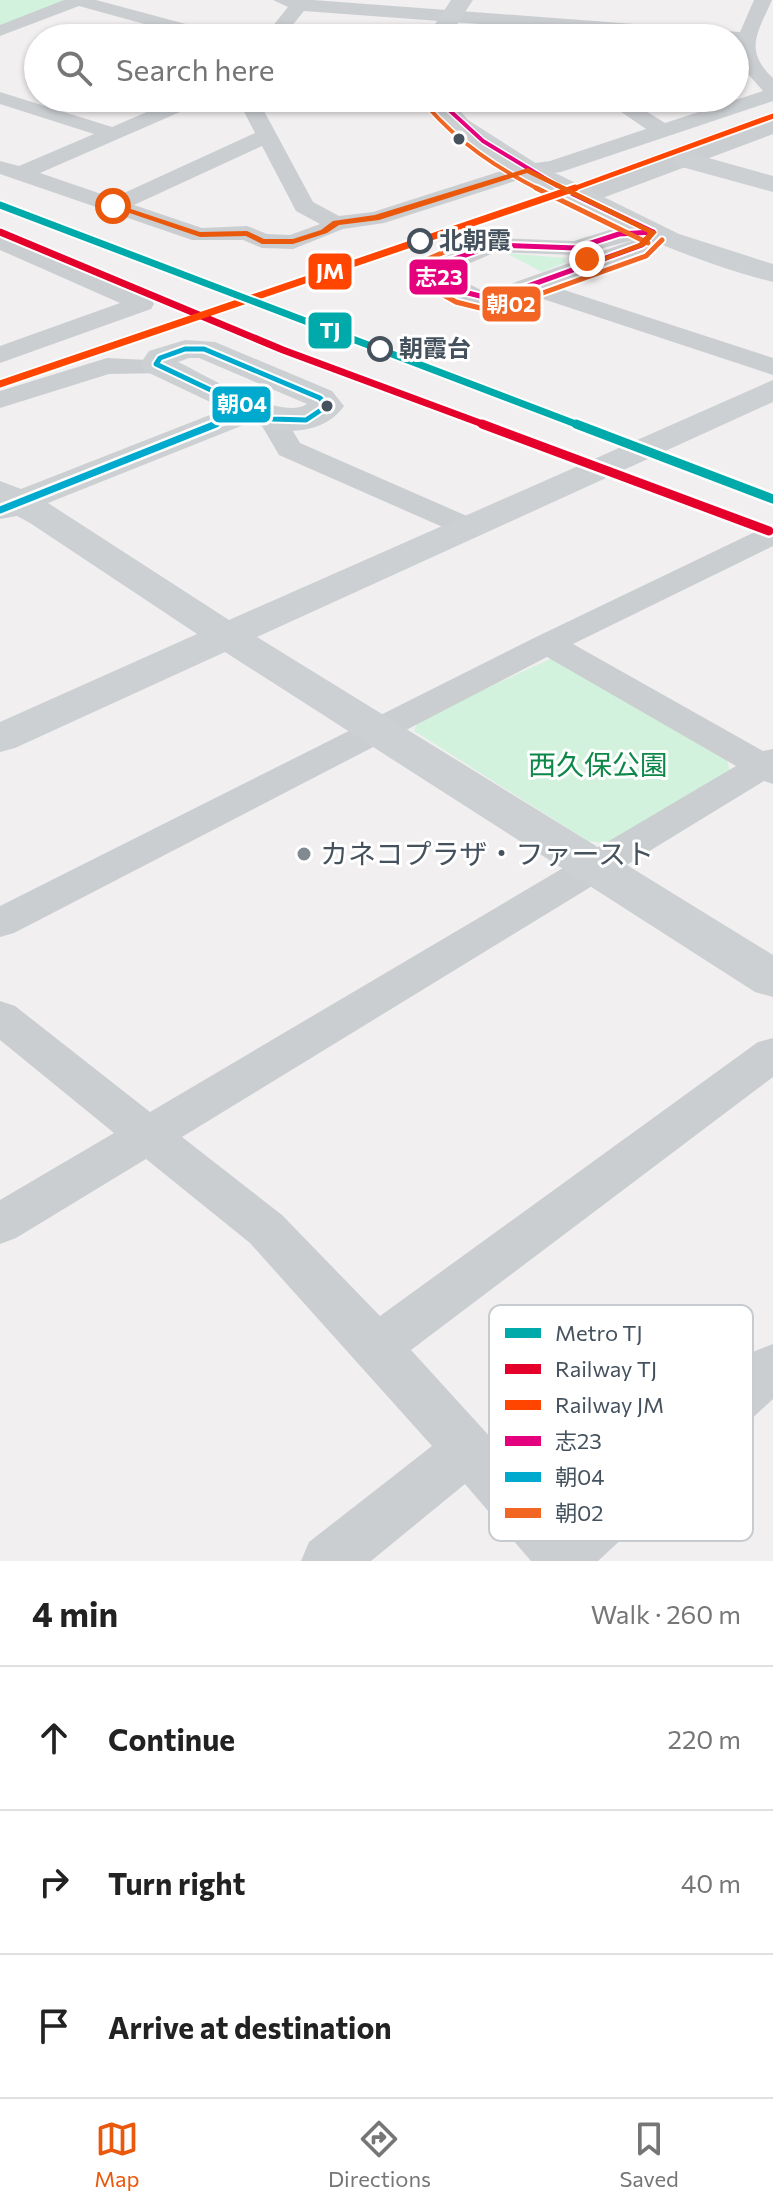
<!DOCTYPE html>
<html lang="en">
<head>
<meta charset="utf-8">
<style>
	body { margin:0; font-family:Commissioner,"Noto Sans JP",sans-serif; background:#f6f6f6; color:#222 }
	.stop { position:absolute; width:24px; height:24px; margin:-18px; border:6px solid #ea580c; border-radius:50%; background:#fff }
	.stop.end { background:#ea580c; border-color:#fff; box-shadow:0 2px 8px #0008 }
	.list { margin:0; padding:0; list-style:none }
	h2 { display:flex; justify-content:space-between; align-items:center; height:104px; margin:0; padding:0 32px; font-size:34px }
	h2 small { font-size:26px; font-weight:400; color:#767676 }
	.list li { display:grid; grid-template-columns:52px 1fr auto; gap:24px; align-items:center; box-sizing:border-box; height:144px; padding:0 32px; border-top:2px solid #e0e0e0 }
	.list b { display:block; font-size:30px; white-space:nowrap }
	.list em { font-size:26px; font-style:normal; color:#767676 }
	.icon { flex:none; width:44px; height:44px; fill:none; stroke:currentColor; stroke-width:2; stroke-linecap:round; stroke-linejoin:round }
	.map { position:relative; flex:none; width:773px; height:1561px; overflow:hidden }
	.search { position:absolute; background:#fff; box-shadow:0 2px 6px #0004; left:24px; right:24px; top:24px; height:88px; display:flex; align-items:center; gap:20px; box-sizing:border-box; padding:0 28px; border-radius:44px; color:#767676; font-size:30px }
	.sheet { height:536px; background:#fff }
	nav { display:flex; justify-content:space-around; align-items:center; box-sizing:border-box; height:112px; border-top:2px solid #e0e0e0; background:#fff; font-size:22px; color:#767676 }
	nav a { display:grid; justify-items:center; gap:4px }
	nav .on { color:#ea580c }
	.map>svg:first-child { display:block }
	.green { fill:#d2f2dd }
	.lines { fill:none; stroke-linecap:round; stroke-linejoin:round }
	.street { fill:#cbced1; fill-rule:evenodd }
	.secondary { fill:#ccd0d3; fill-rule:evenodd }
	.bus-1-far1-casing { stroke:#fff; stroke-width:7 }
	.bus-1-casing { stroke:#fff; stroke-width:9 }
	.bus-2-far1-casing { stroke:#fff; stroke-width:9 }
	.bus-2-casing { stroke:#fff; stroke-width:12 }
	.bus-3-far1-casing { stroke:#fff; stroke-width:7 }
	.bus-3-casing { stroke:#fff; stroke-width:9 }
	.bus-1-far1 { stroke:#e5007d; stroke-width:4 }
	.bus-1 { stroke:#e5007d; stroke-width:5 }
	.bus-2-far1 { stroke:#00a9ce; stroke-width:5 }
	.bus-2 { stroke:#00a9ce; stroke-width:7 }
	.bus-3-far1 { stroke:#f26522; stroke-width:4 }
	.bus-3 { stroke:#f26522; stroke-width:5 }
	.rail-1-far1-casing { stroke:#fff; stroke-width:11 }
	.rail-1-casing { stroke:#fff; stroke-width:14 }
	.rail-2-far1-casing { stroke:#fff; stroke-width:8 }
	.rail-2-casing { stroke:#fff; stroke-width:11 }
	.rail-1-far1 { stroke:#e4002b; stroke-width:7 }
	.rail-1 { stroke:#e4002b; stroke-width:9 }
	.rail-2-far1 { stroke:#ff4500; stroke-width:5 }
	.rail-2 { stroke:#ff4500; stroke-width:7 }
	.metro-1-far1-casing { stroke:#fff; stroke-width:11 }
	.metro-1-casing { stroke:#fff; stroke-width:14 }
	.metro-1-far1 { stroke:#01aaaa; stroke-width:7 }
	.metro-1 { stroke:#01aaaa; stroke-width:9 }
	.route { fill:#ea580c }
	.bus-dot { fill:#45525e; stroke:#fff; stroke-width:3 }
	.stop-dot { fill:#fff; stroke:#45525e; stroke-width:4 }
	.poi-dot { fill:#818991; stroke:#fff; stroke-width:3 }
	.labels { text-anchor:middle; stroke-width:6; stroke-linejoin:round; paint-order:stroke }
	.far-stop-label { font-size:24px; font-weight:bold; fill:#45525e; stroke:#fff; text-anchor:start }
	.park-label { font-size:28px; fill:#0d8849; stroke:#fff }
	.poi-label { font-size:28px; fill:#45525e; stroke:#fff; text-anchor:start }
	.key { fill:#fff; stroke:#c7cbcf; stroke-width:2 }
	.key-label { font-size:22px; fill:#45525e }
	.line-badge { stroke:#fff; stroke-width:3 }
	.badge-label { font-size:22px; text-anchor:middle; font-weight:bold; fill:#fff }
</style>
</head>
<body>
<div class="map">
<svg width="773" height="1561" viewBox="0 0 773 1561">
	<rect width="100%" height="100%" fill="#f1efef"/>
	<g class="green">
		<path d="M0 0H63V3L0 28Z"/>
		<path d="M506 253 565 258 566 262 542 272Z"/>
		<path d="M552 658 727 758 730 773 611 844 588 841 414 731 418 720Z"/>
	</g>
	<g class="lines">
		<g class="street">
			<path d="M64 0H96L223 34 225 38H195L79 6 0 36V25Z"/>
			<path d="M273 0H313L740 32 754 0H772C758 32 743 50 773 78V101L561 172 531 176 384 223 343 229 293 249 262 248 243 240H192L0 174V161L19 166 94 134 0 104V92L112 127 179 98H206L203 102 40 173 113 198 255 133 237 98H257L313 202 339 216 373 212 520 165 550 161 646 129 601 98H625L665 123 763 91 741 66 735 38H669L304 11 282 38H263L288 7ZM262 146 296 211 320 224 290 235 267 234 247 226 202 228 134 205Z"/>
			<path d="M773 121V134L592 202H576L573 197 576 192Z"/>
			<path d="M653 225 661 227 665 232 650 250 552 286 773 358V375L528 294C517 298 504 305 492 306 467 308 435 291 422 271L438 257 494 238 574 241 619 227ZM634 240 490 291 481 290 447 273 496 252 576 255Z"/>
			<path d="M0 234 151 299 154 304 151 309 0 363V346L120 303 0 250Z"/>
			<path d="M107 358 168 361 172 367 168 373 109 374 0 408V391Z"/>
			<path d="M272 411 282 413 300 443 476 520 480 526 476 532 465 535 454 532 279 455 258 419 262 413Z"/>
			<path d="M773 528V546L573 644 763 751 773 749V784L764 781 182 1137 282 1215 380 1316 758 1042 773 1038V1077L411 1350 565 1519 755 1351 773 1344V1399L598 1561H531L465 1484 371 1561H301L309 1542 432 1446 250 1243 146 1159 16 1238 0 1244V1200L114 1133 0 1040V1001L15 1006 150 1112 736 766 547 657 14 933 0 937V906L536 637 759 530Z"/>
		</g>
		<g class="secondary">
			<path d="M451 0H473L448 38H426Z"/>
			<path d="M424 98H449L468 120 537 164 679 234 773 264V282C698 263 636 235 568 200 516 174 458 147 424 98Z"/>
			<path d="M687 152 773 176V192L678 166 674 160 678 154Z"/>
			<path d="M185 340 215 342 332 391 344 406C324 435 281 436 251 422L48 503 229 620 773 380V402L257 637 773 955V997L755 992 225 652 15 748 0 752V722L197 634 30 523 17 516 0 519V481L21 489 225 409 145 371 140 364 149 351ZM189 358H199L307 404C281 422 206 375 178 362Z"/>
		</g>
		<g class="bus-1-far1-casing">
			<path id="bus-1-far1" d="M436 98 483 141 564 190"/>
		</g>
		<g class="bus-1-casing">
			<g id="bus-1">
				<path d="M561 188 653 232"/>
				<path d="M653 232 642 245 492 299 460 291 434 271 446 262 494 245 576 248 619 234Z"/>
			</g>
		</g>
		<g class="bus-2-far1-casing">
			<g id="bus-2-far1">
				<path d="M185 349H204L320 398 327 406 306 420 272 419 156 364 160 358Z"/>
				<path d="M211 426 252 410"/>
			</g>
		</g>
		<g class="bus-2-casing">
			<path id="bus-2" d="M0 510 216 424"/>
		</g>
		<g class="bus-3-far1-casing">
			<path id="bus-3-far1" d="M427 106C459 143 497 168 540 190"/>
		</g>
		<g class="bus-3-casing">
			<g id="bus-3">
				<path d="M536 188 648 243"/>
				<path d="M472 240 428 259 423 270 425 280 433 289 456 302 492 311 646 256 662 240"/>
			</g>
		</g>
		<use href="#bus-1-far1" class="bus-1-far1"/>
		<use href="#bus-1" class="bus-1"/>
		<use href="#bus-2-far1" class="bus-2-far1"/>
		<use href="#bus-2" class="bus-2"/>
		<use href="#bus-3-far1" class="bus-3-far1"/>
		<use href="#bus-3" class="bus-3"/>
		<g class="rail-1-far1-casing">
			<path id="rail-1-far1" d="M0 232 283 350 488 426"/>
		</g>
		<g class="rail-1-casing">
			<path id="rail-1" d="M482 424 769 531"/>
		</g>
		<g class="rail-2-far1-casing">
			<path id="rail-2-far1" d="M570 190 773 116"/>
		</g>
		<g class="rail-2-casing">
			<path id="rail-2" d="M0 384 575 188"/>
		</g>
		<use href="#rail-1-far1" class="rail-1-far1"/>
		<use href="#rail-1" class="rail-1"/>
		<use href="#rail-2-far1" class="rail-2-far1"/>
		<use href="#rail-2" class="rail-2"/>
		<g class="metro-1-far1-casing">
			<path id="metro-1-far1" d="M0 205 581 426"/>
		</g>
		<g class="metro-1-casing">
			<path id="metro-1" d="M576 424 773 499"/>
		</g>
		<use href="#metro-1-far1" class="metro-1-far1"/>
		<use href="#metro-1" class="metro-1"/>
	</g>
	<path class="route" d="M528 168 657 232 645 246 582 269 584 257H590L591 262 639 243 648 233 527 173 379 220 339 225 327 233 293 244H262L246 236 200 237 109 206 116 204 200 232 247 231 264 239H293L321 230 333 221 375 215Z"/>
	<g class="bus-dot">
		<circle cx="459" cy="139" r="7"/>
		<circle cx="327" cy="406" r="7"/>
	</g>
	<g class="stop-dot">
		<circle cx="420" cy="241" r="11"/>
		<circle cx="380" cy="349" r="11"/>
	</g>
	<circle class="poi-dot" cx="304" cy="854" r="8"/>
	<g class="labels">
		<g class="far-stop-label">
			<text x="439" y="249">北朝霞</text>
			<text x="399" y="357">朝霞台</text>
		</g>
		<g class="park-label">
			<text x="598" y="775">西久保公園</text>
		</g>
		<g class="poi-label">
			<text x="320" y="864">カネコプラザ・ファースト</text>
		</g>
	</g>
	<rect x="489" y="1305" width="264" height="236" rx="12" class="key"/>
	<rect x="505" y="1328" width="36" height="10" fill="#01aaaa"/>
	<rect x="505" y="1364" width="36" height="10" fill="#e4002b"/>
	<rect x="505" y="1400" width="36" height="10" fill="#ff4500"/>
	<rect x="505" y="1436" width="36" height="10" fill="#e5007d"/>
	<rect x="505" y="1472" width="36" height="10" fill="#00a9ce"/>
	<rect x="505" y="1508" width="36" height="10" fill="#f26522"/>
	<g class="key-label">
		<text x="555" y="1341">Metro TJ</text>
		<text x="555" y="1377">Railway TJ</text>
		<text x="555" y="1413">Railway JM</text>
		<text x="555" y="1449">志23</text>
		<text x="555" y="1485">朝04</text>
		<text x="555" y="1521">朝02</text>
	</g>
	<g class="line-badge">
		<rect x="307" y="252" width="46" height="39" rx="8" fill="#ff4500"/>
		<rect x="408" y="258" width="61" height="38" rx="8" fill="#e5007d"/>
		<rect x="481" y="285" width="61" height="38" rx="8" fill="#f26522"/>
		<rect x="307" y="311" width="46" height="39" rx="8" fill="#01aaaa"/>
		<rect x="211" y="385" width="61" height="39" rx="8" fill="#00a9ce"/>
	</g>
	<g class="badge-label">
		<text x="330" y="279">JM</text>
		<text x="439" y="285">志23</text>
		<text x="511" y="312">朝02</text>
		<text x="330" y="338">TJ</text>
		<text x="242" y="412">朝04</text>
	</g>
</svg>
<div class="stop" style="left:113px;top:206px"></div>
<div class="stop end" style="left:587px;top:259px"></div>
<div class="search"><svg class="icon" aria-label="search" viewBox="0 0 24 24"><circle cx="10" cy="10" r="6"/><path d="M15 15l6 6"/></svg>Search here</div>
</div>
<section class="sheet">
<h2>4 min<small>Walk · 260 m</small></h2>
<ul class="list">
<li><svg class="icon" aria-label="ahead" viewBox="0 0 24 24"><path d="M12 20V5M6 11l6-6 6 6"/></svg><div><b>Continue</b></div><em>220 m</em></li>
<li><svg class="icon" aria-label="right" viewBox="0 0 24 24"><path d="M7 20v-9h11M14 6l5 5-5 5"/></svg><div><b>Turn right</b></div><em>40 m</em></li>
<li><svg class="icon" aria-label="arrive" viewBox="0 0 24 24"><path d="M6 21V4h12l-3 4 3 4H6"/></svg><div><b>Arrive at destination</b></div></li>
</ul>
</section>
<nav>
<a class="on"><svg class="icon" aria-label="map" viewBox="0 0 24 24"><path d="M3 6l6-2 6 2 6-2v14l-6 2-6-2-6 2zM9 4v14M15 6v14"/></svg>Map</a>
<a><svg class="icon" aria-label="directions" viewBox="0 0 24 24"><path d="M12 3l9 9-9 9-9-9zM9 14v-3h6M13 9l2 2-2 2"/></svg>Directions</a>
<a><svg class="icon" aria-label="saved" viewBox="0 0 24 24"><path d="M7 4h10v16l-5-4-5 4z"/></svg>Saved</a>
</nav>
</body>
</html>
